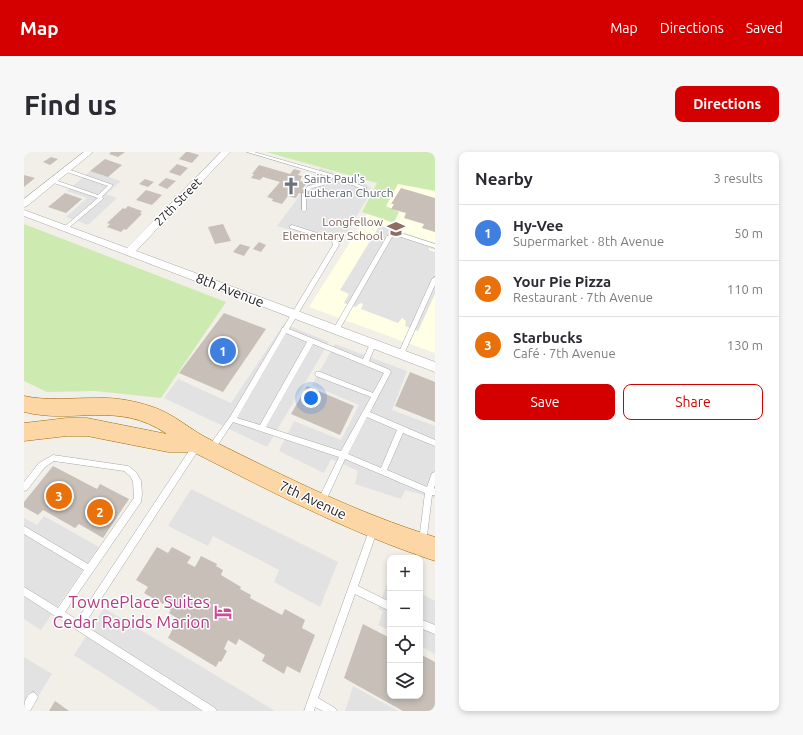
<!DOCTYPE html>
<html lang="en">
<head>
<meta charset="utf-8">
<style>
	body { margin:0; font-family:Ubuntu,sans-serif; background:#f7f7f7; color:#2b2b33 }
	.controls { position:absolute; right:12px; bottom:12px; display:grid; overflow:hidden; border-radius:8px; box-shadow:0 2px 6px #0003 }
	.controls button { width:36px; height:36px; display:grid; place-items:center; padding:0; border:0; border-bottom:1px solid #e1e1e2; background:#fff; color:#2b2b33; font:20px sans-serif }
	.you { position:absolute; left:287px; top:246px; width:14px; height:14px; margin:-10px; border:3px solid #fff; border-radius:50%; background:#1a73e8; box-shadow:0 0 0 6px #1a73e833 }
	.badge { display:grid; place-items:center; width:26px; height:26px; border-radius:50%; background:#d40000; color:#fff; font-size:13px; font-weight:700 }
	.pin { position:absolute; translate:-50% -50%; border:2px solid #fff; box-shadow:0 1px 4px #0006 }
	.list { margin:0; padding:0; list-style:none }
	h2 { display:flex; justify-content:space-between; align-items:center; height:52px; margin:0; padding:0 16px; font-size:17px }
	h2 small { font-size:13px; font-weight:400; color:#7c7c81 }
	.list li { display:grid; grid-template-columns:26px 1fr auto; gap:12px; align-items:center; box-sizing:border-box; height:56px; padding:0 16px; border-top:1px solid #e1e1e2 }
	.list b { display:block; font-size:15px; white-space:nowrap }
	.list p { margin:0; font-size:13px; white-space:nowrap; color:#7c7c81 }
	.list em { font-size:13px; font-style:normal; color:#7c7c81 }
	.actions { display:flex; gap:8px; padding:12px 16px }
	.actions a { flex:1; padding:9px 0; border:1px solid #d40000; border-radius:8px; text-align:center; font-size:14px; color:#d40000 }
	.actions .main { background:#d40000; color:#fff }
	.icon { flex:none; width:22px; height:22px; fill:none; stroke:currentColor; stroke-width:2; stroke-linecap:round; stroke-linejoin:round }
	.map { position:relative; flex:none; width:411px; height:559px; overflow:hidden; border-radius:8px }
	header { display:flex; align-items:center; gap:24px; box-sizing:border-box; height:56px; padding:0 20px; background:#d40000; color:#fff }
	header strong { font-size:19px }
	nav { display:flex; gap:22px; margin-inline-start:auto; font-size:14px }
	.intro { display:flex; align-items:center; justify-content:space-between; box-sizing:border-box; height:96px; padding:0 24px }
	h1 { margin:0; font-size:28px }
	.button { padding:10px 18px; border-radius:8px; background:#d40000; color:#fff; font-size:14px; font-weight:700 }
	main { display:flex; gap:24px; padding:0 24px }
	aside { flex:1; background:#fff; border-radius:8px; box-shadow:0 2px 6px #0003 }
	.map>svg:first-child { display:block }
	.education { fill:#ffffe5 }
	.grass { fill:#cdebb0 }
	.parking { fill:#e2e2e2 }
	.building { fill:#c7bfb8 }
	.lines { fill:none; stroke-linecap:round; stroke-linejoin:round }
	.lane-casing { stroke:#a9a9a9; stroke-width:1 }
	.street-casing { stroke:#a9a9a9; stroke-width:1 }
	.primary-casing { stroke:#a06b00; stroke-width:1 }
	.lane { fill:#fff; fill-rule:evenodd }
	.street { fill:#fff; fill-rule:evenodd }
	.primary { fill:#fcd6a4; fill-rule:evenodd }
	.labels { text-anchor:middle; stroke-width:3; stroke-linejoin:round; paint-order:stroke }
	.far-worship-label { font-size:12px; fill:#5b616d; stroke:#fff; text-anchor:start }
	.far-street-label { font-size:12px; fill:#222; stroke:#fff }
	.far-education-label { font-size:12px; fill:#785e54; stroke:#fff; text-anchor:end }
	.street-label { font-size:14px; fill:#222; stroke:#fff }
	.near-hotel-label { font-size:17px; fill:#b23c85; stroke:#fff; text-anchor:end }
</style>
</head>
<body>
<header>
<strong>Map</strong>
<nav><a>Map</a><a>Directions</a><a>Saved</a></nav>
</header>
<div class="intro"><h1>Find us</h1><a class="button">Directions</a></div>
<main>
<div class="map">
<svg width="411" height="559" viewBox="0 0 411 559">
	<rect width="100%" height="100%" fill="#f2efe9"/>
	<path class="education" d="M383 0H411V201L285 155Z"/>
	<g class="grass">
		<path d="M242 0H404L411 2V39L374 32 362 54 375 60 370 71 338 60 353 31Z"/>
		<path d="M0 72 202 150 137 246 71 239 23 240 0 229Z"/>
	</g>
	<g class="parking">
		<path d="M296 16 341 31 348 38 316 93 253 74Z"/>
		<path d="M66 19 97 29 82 42 93 46 64 73 42 65 63 46 43 39Z"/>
		<path d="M356 73 411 91V98L405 96V98L411 100V142L394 179 381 174 382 169 378 166 374 171 337 157 339 153 338 151 335 152 332 155 320 151 325 142 316 138Z"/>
		<path d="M260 172 305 190 243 295 140 246 154 227 207 251Z"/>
		<path d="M311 192 383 219 368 258 411 274V346L381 338 377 347 331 332 334 319 307 307 300 321 255 299 270 269 317 288 335 253 288 233Z"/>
		<path d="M167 337 314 410 296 455 250 430 255 418 189 384 184 394 144 374Z"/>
		<path d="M20 364 75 395 17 478 0 467V366L13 373Z"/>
		<path d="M365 426 366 427V479L354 473 359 459 354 457Z"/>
		<path d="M396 441 411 449V502L396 494Z"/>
		<path d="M80 456 251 559H137L50 503Z"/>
		<path d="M0 505 28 522 5 559H0Z"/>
		<path d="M329 534 374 559H321Z"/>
	</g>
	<g class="building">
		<path d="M87 0H101L94 5 85 2Z"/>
		<path d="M162 0H165L175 3 168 11 155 7Z"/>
		<path d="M27 5 34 7 26 13 19 10Z"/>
		<path d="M81 7 98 13 84 25 66 19Z"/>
		<path d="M153 12 164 16 156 24 145 20Z"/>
		<path d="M235 13 266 22 270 17 277 19 274 23 278 24 276 29 283 31 278 37 290 40 287 45 275 41 272 46 264 44 258 52 248 49 249 47 243 45 256 30 239 25 236 28 227 26 230 22H228Z"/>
		<path d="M0 23 11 26 0 35Z"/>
		<path d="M142 26 152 29 143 37 134 33Z"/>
		<path d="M121 27 130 30 124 35 115 32Z"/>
		<path d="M377 36 411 46V80L398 76 400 72 380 66 382 61 367 57 370 52H367Z"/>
		<path d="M122 38 138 43 128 53 112 48Z"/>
		<path d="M41 41 58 47 42 61 24 55Z"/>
		<path d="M104 54 118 59 116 61 118 62 102 78 100 77 97 80 83 75 86 72 83 71 99 56 101 57Z"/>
		<path d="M199 72 207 89 191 92 184 75Z"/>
		<path d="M235 90 242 93 237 100 229 97Z"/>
		<path d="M216 92 226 95 220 104 209 100Z"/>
		<path d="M200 161 242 177 199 240 155 221Z"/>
		<path d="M386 220 411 230V270L371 254Z"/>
		<path d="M283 234 330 254 316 283 267 262Z"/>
		<path d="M29 314 73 337 76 332 105 347 79 386 55 372 51 376 19 358 14 363 0 355V350Z"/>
		<path d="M133 395 144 401 148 395 167 405 163 411 171 415 177 404 193 412 192 414 199 418 197 423 217 435 216 437 227 443 226 446 258 463 261 457 281 468 278 476 291 483 276 521 263 514 260 522 238 509 241 503 215 487 212 493 204 488 200 497 203 499 197 510 195 509 192 515 144 486 154 467 145 461 147 458 142 456 146 449 143 447 139 452 120 441 124 435 112 428Z"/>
		<path d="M339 472 366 486V544H396V502L411 510V559H379L320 526Z"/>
		<path d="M31 549 45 559H25Z"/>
	</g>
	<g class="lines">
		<g class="lane-casing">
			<g id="lane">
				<path d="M223 0H230L307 22 343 36 339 37 303 24Z"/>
				<path d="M40 17H44L89 33 78 45 79 46V47L42 78 40 77V75L74 46 27 30V28H31L74 43 84 34 40 19Z"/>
				<path d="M298 31 300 32V33L288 36 285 39 281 38 284 34Z"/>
				<path d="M278 41 282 42V58L280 60 278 58Z"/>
				<path d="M268 73 312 87 315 93 265 177 339 207 347 190H351L352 192 345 209 366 218 367 220 346 260 411 288V294L379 281 363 318 403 335 408 321 411 320V333L410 336 411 337V343H408L402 392 399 393 396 392 395 389 401 341 321 307 300 353 297 354 294 353 293 350 315 305 209 270 189 300 186 301 183 300 182 298 206 265 257 179 258 176H259L309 93 308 89 266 76V74ZM262 181 283 190 236 273 213 266ZM289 192 360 221 349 241 296 220H292L291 222 292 224 347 245 317 299 242 275ZM343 265 373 278 357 316 324 302Z"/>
				<path d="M374 80 411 92V96L374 84 368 85 314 180H310L309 178 310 176 363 84Z"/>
				<path d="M411 125V133L380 202 379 204H375L374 202 408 127Z"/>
				<path d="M174 289 177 290 178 292 177 294 60 473 191 556 193 559H179L0 444V435L34 456 60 418 0 382V374L64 412 110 346 109 329 106 324 100 319 30 309 21 315 3 338 0 339V330L15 311 29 303 104 314 112 320 117 329 118 342 117 350 41 460 53 468 171 290Z"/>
				<path d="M350 372 353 373 354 376 334 434 366 450V459L331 442 294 546 311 556 313 559H299L291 555 290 559H280L346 376 347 373Z"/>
				<path d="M396 467 411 473V482L396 476Z"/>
				<path d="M9 540 12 542 14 545 6 559H0C0 551 1 544 9 540Z"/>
			</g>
		</g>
		<g class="street-casing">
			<g id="street">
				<path d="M60 0H69L3 54 0 55V47Z"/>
				<path d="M197 0H206L112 99 411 210V220L0 64V58L103 96Z"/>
			</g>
		</g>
		<g class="primary-casing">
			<path id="primary" d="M0 244C23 249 46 246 69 246 88 245 108 248 126 254 150 261 167 279 189 289 262 325 333 361 411 385V409C326 381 248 340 169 300H144L63 284H43L0 289V271L43 266H63L143 282C93 248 51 273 0 260Z"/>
		</g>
		<use href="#lane" class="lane"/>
		<use href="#street" class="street"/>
		<use href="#primary" class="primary"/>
	</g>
	<defs>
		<g id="church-bare" transform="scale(1.38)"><path d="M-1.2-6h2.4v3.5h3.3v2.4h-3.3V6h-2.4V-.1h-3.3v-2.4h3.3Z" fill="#6b7280" stroke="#fff" stroke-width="2.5" paint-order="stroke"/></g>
		<g id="school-bare" transform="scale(1.38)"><path d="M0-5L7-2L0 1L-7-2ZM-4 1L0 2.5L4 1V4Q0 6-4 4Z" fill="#8d6e63" stroke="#fff" stroke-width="2.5" paint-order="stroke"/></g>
		<g id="hotel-bare" transform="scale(1.38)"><path d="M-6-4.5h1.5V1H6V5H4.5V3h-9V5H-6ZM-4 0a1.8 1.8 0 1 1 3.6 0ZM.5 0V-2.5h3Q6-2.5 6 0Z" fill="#d1479c" stroke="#fff" stroke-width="2.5" paint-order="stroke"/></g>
	</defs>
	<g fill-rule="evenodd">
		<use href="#church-bare" x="267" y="34"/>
		<use href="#school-bare" x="372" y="77"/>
		<use href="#hotel-bare" x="199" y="460"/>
	</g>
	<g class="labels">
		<g class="far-worship-label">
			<text x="280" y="31">Saint Paul's<tspan x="280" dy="14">Lutheran Church</tspan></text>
		</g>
		<g class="far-street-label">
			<text transform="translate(154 50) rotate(-46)" y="4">27th Street</text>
		</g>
		<g class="far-education-label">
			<text x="359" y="74">Longfellow<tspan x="359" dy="14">Elementary School</tspan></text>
		</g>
		<g class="street-label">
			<text transform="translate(206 138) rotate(21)" y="5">8th Avenue</text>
			<text transform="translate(289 348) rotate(25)" y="5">7th Avenue</text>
		</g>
		<g class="near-hotel-label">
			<text x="186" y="456">TownePlace Suites<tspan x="186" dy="20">Cedar Rapids Marion</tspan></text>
		</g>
	</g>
</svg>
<div class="controls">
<button>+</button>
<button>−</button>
<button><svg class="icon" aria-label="locate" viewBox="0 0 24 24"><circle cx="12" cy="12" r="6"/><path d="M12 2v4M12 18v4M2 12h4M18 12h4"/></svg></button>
<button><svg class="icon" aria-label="layers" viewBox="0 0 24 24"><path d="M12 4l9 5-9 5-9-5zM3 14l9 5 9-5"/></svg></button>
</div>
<div class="you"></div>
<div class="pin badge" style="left:199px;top:199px;background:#3f7fe0">1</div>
<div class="pin badge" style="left:76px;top:360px;background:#e8710a">2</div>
<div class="pin badge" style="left:35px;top:344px;background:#e8710a">3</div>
</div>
<aside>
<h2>Nearby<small>3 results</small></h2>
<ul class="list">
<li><span class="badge" style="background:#3f7fe0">1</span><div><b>Hy-Vee</b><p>Supermarket · 8th Avenue</p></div><em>50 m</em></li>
<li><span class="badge" style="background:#e8710a">2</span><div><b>Your Pie Pizza</b><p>Restaurant · 7th Avenue</p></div><em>110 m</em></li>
<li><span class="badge" style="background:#e8710a">3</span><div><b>Starbucks</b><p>Café · 7th Avenue</p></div><em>130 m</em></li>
</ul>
<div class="actions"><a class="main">Save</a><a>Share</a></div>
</aside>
</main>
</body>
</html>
